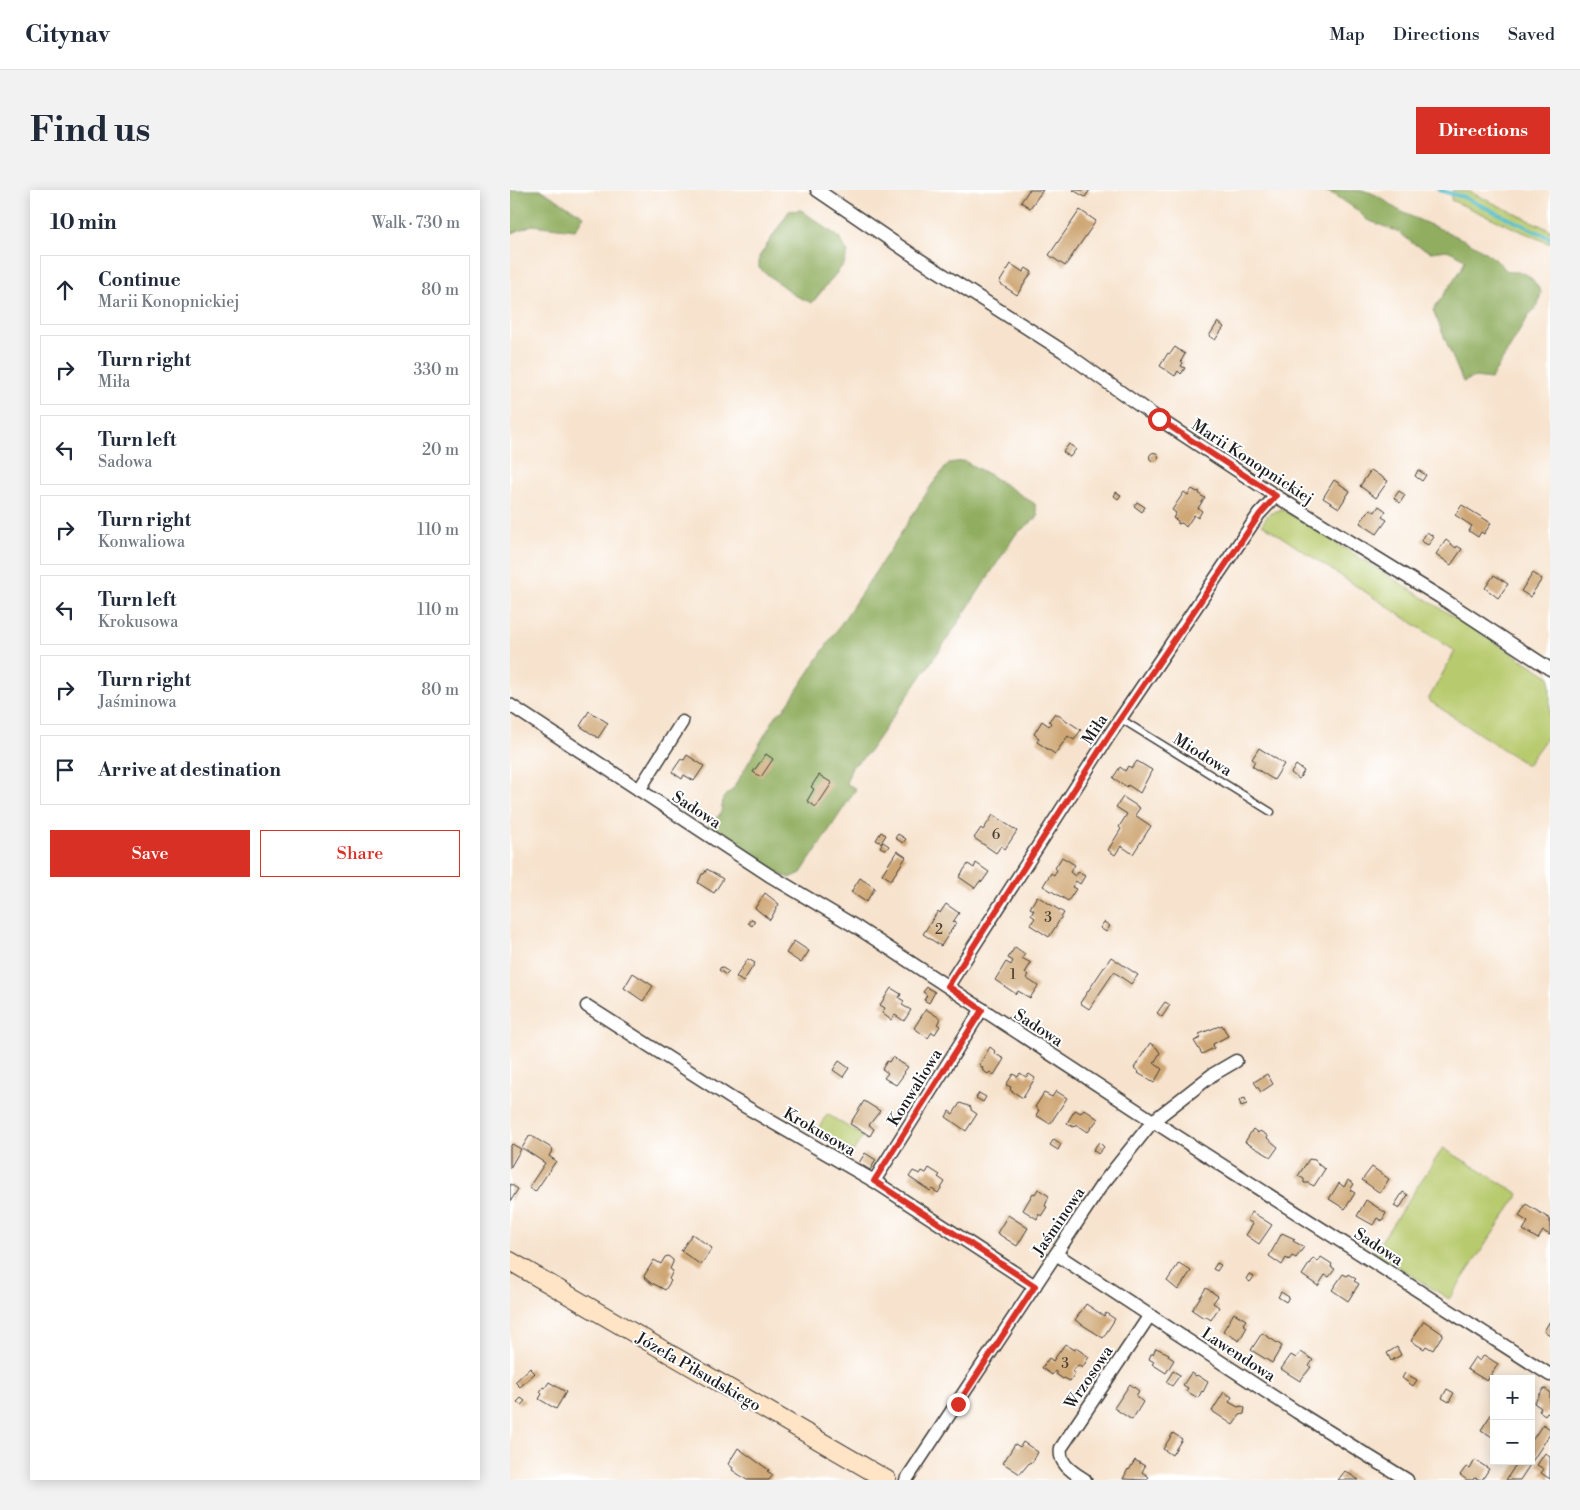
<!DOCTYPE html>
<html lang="en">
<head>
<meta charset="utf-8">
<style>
	body { margin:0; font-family:"Libre Bodoni",serif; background:#f2f2f3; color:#1f2937 }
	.controls { position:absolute; right:15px; bottom:15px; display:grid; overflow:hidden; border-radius:0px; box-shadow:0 2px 12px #0003 }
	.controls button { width:45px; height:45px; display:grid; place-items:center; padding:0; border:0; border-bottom:1px solid #e0e1e3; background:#fff; color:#1f2937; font:25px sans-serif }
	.stop { position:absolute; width:15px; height:15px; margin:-11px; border:4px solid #d93025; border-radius:50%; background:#fff }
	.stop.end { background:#d93025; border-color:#fff; box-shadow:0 1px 5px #0008 }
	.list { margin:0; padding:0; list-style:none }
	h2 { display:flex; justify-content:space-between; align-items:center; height:65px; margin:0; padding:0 20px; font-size:21px }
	h2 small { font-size:16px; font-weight:400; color:#747a83 }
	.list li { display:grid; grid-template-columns:32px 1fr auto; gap:15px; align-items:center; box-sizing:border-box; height:70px; margin:0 10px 10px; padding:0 10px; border:1px solid #e0e1e3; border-radius:0px }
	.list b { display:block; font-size:19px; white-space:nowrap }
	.list p { margin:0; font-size:16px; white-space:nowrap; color:#747a83 }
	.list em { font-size:16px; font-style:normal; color:#747a83 }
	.actions { display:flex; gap:10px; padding:15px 20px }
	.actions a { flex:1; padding:11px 0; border:1px solid #d93025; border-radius:0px; text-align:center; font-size:18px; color:#d93025 }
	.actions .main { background:#d93025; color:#fff }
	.icon { flex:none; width:28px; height:28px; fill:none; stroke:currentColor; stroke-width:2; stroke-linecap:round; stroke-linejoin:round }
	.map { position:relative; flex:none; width:1040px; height:1290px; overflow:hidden; border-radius:0px }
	header { display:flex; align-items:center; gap:30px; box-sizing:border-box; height:70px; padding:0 25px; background:#fff; border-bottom:1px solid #e0e1e3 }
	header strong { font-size:24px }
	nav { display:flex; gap:28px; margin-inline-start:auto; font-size:18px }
	.intro { display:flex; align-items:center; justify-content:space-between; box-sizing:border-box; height:120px; padding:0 30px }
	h1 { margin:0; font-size:35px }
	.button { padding:12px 22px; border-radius:0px; background:#d93025; color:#fff; font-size:18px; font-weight:700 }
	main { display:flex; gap:30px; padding:0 30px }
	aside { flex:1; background:#fff; border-radius:0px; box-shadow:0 2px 12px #0003 }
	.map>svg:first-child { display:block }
	.green { fill:#b7ca6d; stroke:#6a7344 }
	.forest { fill:#91ae60; stroke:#56653e }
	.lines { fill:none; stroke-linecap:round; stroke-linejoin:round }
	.stream { stroke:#4dbac8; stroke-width:4 }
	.building { fill:#cfa776 }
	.lane-casing { stroke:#3d3a37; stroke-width:9 }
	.street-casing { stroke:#3d3a37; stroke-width:15 }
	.secondary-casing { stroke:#3d3a37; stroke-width:20 }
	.lane { stroke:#fff; stroke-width:6 }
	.street { stroke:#fff; stroke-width:12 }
	.secondary { stroke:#ffe4c6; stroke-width:18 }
	.route { stroke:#d93025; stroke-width:6 }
	.labels { text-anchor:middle; stroke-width:4; stroke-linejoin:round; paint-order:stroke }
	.number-label { font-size:14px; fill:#493f32 }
	.street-label { font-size:16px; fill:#1c1c1c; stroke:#fff }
</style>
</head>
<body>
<header>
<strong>Citynav</strong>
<nav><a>Map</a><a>Directions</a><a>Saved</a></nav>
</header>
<div class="intro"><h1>Find us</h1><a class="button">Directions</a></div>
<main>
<aside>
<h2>10 min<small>Walk · 730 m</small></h2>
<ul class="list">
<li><svg class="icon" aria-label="ahead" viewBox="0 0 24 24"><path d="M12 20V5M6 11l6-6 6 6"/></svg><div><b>Continue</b><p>Marii Konopnickiej</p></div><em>80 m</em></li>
<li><svg class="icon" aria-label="right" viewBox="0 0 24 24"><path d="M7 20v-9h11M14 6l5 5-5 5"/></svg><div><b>Turn right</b><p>Miła</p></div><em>330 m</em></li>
<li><svg class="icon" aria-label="left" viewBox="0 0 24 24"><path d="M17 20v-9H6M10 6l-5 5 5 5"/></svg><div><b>Turn left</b><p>Sadowa</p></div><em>20 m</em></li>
<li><svg class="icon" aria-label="right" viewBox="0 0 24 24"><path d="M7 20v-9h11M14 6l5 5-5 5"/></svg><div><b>Turn right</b><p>Konwaliowa</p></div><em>110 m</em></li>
<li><svg class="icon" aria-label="left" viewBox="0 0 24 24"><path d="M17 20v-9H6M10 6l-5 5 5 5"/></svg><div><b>Turn left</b><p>Krokusowa</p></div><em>110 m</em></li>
<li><svg class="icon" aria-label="right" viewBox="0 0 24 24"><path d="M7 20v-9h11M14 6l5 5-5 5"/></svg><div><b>Turn right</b><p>Jaśminowa</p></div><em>80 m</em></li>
<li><svg class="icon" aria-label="arrive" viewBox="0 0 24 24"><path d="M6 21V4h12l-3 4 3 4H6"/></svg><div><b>Arrive at destination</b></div></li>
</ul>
<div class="actions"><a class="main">Save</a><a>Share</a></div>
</aside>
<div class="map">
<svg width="1040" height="1290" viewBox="0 0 1040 1290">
	<rect width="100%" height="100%" fill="#fff"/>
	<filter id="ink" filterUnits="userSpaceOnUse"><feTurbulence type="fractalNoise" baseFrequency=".02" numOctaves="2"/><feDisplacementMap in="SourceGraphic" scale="10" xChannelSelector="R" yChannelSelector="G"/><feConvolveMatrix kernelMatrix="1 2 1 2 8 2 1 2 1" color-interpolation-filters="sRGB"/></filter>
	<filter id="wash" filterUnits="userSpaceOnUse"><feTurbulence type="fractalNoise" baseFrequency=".0096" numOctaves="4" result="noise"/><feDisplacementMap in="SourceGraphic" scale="20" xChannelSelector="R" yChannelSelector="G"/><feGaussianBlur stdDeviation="1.12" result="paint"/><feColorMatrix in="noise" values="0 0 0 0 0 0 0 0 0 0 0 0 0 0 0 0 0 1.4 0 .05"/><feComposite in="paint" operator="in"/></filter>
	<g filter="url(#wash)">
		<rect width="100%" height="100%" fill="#f7e3cd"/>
		<g class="green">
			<path d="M943 0 960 2 1040 40V54L941 10Z"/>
			<path d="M772 319 1040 487V543L1017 575 918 510 945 461 752 334 759 324Z"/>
			<path d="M317 924 353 946 342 963 307 941Z"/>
			<path d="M933 958 1009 1004 939 1109 864 1062Z"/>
		</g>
		<g class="forest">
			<path d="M0 0H31L74 26 65 40 22 35 0 44Z"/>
			<path d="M813 0C826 0 843 0 855 1 872 5 878 15 892 22 928 40 971 51 998 82 1018 81 1021 86 1031 102L1028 116 1019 125 981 189 965 187 953 192 923 120 951 80 955 70 948 65 937 60 921 62 902 53 889 42 857 30 847 20 825 5Z"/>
			<path d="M291 20 330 48 338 63 334 74 302 113 284 105 249 78V67L279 21Z"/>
			<path d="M454 271 480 285 525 314 528 327 506 344 440 445 358 563 342 577 336 593 346 599 291 683 280 688 264 682 197 638C208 622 211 632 213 608L223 599 267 524 273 521 384 354 421 296 439 273Z"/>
		</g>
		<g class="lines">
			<path class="stream" d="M929 0 953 7 1040 48"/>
		</g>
		<g id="blocks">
			<g class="building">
				<path d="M519 0H533L520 18 511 12Z"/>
				<path d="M563 0H580L575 7Z"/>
				<path d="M570 20 586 31 555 76 539 65Z"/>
				<path d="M501 74 513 82 516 78 522 82 507 105 489 93Z"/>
				<path d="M708 132 714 137 705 150 699 146Z"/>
				<path d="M665 157 675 164 671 171 673 173 671 176 675 178 671 184 668 181 665 186 650 176 658 163 660 164Z"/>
				<path d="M559 254 566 259 560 267 553 262Z"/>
				<circle cx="644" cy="267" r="4.5"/>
				<path d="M861 280 878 291 866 308 850 296Z"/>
				<path d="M908 280 916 285 912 291 905 286Z"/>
				<path d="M824 290 840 301 829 318 813 308Z"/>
				<path d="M682 299 687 302 689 301 690 305 695 308 688 318 692 321 688 328 684 325 676 337 672 333 668 334V331L663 328 666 323 662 320 674 302 678 305Z"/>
				<path d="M889 301 895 305 890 313 884 308Z"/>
				<path d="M606 302 611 305 608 309 604 306Z"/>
				<path d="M627 312 635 317 632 322 624 316Z"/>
				<path d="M952 315 981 333 974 344 971 342 968 347 959 341 962 336 945 325Z"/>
				<path d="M869 316 876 321 872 327 877 330 867 344 850 333 860 319 865 322Z"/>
				<path d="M917 342 924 347 918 355 911 351Z"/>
				<path d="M936 350 946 358 947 356 952 359 941 375 926 364Z"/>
				<path d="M1023 383 1032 389 1020 407 1011 401Z"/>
				<path d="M984 385 998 394 988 408 975 398Z"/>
				<path d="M79 521 98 533 88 548 70 536Z"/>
				<path d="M545 523 571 540 564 550 558 546 545 564 527 552 529 548 524 544 532 531 539 536 541 533 539 531Z"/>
				<path d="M749 558 774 574 764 590 742 576 745 571 742 569Z"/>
				<path d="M256 564 263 569 251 587 243 582Z"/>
				<path d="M177 565 194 576 184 591 174 585 172 589 162 582 171 569 174 570Z"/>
				<path d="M627 571 642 580 630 603 618 595 617 597 603 588 610 577 615 581 618 576 622 578Z"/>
				<path d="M786 575 794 581 789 589 781 583Z"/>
				<path d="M309 585 322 593 306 617 297 611 304 599 301 597Z"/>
				<path d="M613 607 630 618 625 625 641 636 623 664 611 656 605 665 598 660 611 639 609 637 617 624 606 617Z"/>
				<path d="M483 625 507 641 495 659 491 656 486 663 464 648 471 638 473 640Z"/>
				<path d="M371 642 376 645 371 653 366 650Z"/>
				<path d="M388 644 396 649 393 653 385 648Z"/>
				<path d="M373 652 379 656 376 660 370 657Z"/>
				<path d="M387 661 396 667 381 690 372 684Z"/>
				<path d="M552 667 565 675 560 682 565 686 568 682 575 686 570 694 566 691 562 697 566 699 558 711 533 696 541 683 544 685 547 680 545 678Z"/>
				<path d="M466 673 479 682 472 692 470 691 465 698 449 687 458 674 464 678Z"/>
				<path d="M197 679 213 689 204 703 188 693 192 684H194Z"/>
				<path d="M350 688 365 698 356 712 341 702Z"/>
				<path d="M255 703 269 714 260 730 245 718Z"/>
				<path d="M527 706 554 723 539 747 520 735 525 728 521 725 524 720 520 718Z"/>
				<path d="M436 714 449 723 443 732 446 733 431 756 413 744 428 721 430 723Z"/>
				<path d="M241 729 245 731 242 736 238 733Z"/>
				<path d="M594 732 600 736 596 742 590 738Z"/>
				<path d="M284 751 299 761 291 773 276 763Z"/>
				<path d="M505 757 515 764 512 768 521 773 515 783 518 785 516 788 528 796 520 808 508 801 506 804 485 790 496 772 501 775 503 771 498 768Z"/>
				<path d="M601 767 628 785 621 794 604 782 579 819 570 813Z"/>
				<path d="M238 769 245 773 233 792 226 787Z"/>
				<path d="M211 777 219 782 216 785 209 780Z"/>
				<path d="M123 783 143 796 133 811 114 798Z"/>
				<path d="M417 797 425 802 419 813 414 810 417 805 413 802Z"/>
				<path d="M381 798 391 804 389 808 394 811 392 815 401 820 394 831 385 825 381 830 372 823 375 818 370 815Z"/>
				<path d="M655 812 660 815 652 827 647 823Z"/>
				<path d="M416 819 431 829 427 834 430 836 425 844 422 842 418 848 404 838Z"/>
				<path d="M712 835 718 846 703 854 704 858 692 864 684 851 691 848 689 844Z"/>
				<path d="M640 853 647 858 650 863 644 873 652 879 644 893 628 883 629 882 624 878Z"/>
				<path d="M480 857 485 861 484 863 494 869 484 885 480 882 478 884 472 880 473 878 469 875Z"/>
				<path d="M382 867 398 877 394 882 395 883 386 895 374 888 378 883 372 879 377 871 379 872Z"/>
				<path d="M329 871 339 878 333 887 323 880Z"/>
				<path d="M510 883 516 887 519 884 525 888 513 908 500 900 501 897 496 895 503 884 508 887Z"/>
				<path d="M757 884 763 894 751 902 744 892Z"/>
				<path d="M546 901 557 908 540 934 526 925 529 920 525 917 534 903 542 907Z"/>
				<path d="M469 903 476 907 473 912 466 908Z"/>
				<path d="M735 908 737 914 731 916 729 910Z"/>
				<path d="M354 911 370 921 359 935 364 939 360 946 340 934Z"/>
				<path d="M450 913 461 917V920L467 924 456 941 436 927 439 921 443 924Z"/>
				<path d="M574 919 588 929 578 942 566 934 563 937 557 933 565 920 571 923Z"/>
				<path d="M743 939 748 943 750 941 758 946 757 948 768 957 761 967 735 952Z"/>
				<path d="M20 945 43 959 39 966 46 971 25 1002 19 997 35 973 12 958Z"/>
				<path d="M544 949 551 954 548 960 540 955Z"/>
				<path d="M589 952 594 957 588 964 583 960Z"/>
				<path d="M2 954 11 959 0 978V958Z"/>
				<path d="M355 963 366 970 360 980 349 973Z"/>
				<path d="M799 969 805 970 809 975 815 979 804 996 798 993H794V989L788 986Z"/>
				<path d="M862 977 879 989 870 1003 852 990Z"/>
				<path d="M419 978 430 985 428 987 435 992 428 1003 422 999 420 1001 399 987 403 981 410 984 412 981 416 983Z"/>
				<path d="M838 990 844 994 840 1000 845 1003 835 1019 819 1009 829 993 834 997Z"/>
				<path d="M0 994 8 999 0 1012Z"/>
				<path d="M528 999 539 1006 535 1016 537 1017 531 1026 529 1024 527 1029 513 1020 523 1003 525 1004Z"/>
				<path d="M893 1002 898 1005 889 1019 884 1016Z"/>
				<path d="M856 1010 876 1023 872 1031 867 1028 863 1035 847 1026Z"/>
				<path d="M1016 1014 1040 1029V1045L1033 1041 1028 1049 1013 1040 1018 1032 1009 1026Z"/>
				<path d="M742 1022 762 1035 749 1054 736 1045 743 1034 737 1030Z"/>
				<path d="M498 1025 518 1038 507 1056 487 1043Z"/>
				<path d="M772 1043 785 1049 783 1051 794 1057 786 1068 782 1066 779 1070 776 1068 772 1075 759 1066Z"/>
				<path d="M182 1044 202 1058 191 1075 171 1061Z"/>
				<path d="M158 1066 163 1070V1072L160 1079 163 1081 159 1089 161 1091 155 1100 144 1094H142L134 1087V1086L144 1070 151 1074 155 1067Z"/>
				<path d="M811 1067 822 1074 821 1077 825 1079 819 1087 815 1085 808 1096 792 1085 803 1068 808 1072Z"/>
				<path d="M669 1073 681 1081 668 1100 657 1091Z"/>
				<path d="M707 1073 711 1075 707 1081 703 1079Z"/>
				<path d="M739 1084 744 1087 740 1092 736 1089Z"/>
				<path d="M833 1084 837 1086 838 1084 846 1089 844 1091 849 1094 838 1111 822 1100Z"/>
				<path d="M696 1098 708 1106 703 1113 709 1117 701 1130 695 1126 694 1128 682 1120Z"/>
				<path d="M771 1102 779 1107 776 1112 768 1107Z"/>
				<path d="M576 1114 594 1126 596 1123 605 1129 593 1148 565 1130Z"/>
				<path d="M724 1123 736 1130 733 1134 737 1137 729 1151 713 1141Z"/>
				<path d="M914 1131 933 1144 923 1160 916 1156 914 1159 901 1151Z"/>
				<path d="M1040 1131V1145L1034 1141Z"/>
				<path d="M752 1143 772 1156 762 1173 741 1160Z"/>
				<path d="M555 1154 565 1160 566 1158 579 1167 572 1178 568 1175 563 1181 565 1183 560 1191 554 1188 553 1189 546 1184 547 1183 545 1181 542 1185 532 1178 539 1168 543 1171Z"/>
				<path d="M887 1157 891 1165 881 1171 877 1163Z"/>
				<path d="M646 1158 659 1164 658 1166 664 1170 656 1183 642 1174 644 1172 639 1169 641 1164H643Z"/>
				<path d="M791 1162 803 1170 799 1176 801 1177 790 1191 771 1179 781 1165 786 1168Z"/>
				<path d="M974 1165 988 1174 977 1191 957 1179 965 1167 970 1171Z"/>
				<path d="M20 1178 25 1183 10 1197 5 1192Z"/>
				<path d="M663 1181 670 1185 662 1196 656 1192Z"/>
				<path d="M681 1183 686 1186 687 1185 698 1192 693 1202 692 1201 688 1208 676 1201 678 1198 673 1195Z"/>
				<path d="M895 1183 907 1190 903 1196 892 1188Z"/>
				<path d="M39 1192 56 1202 46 1219 29 1209 32 1204 30 1202 33 1197 35 1198Z"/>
				<path d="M620 1194 629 1201 626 1206 633 1212 622 1230 604 1218Z"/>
				<path d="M1034 1198 1040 1202V1224L1037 1222 1035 1225 1029 1221 1031 1218 1024 1213Z"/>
				<path d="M937 1199 944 1203 939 1212 932 1208Z"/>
				<path d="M714 1202 722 1207 719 1212 728 1217 731 1216 735 1218 734 1224 730 1225 723 1235 702 1221Z"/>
				<path d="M11 1208 15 1211 11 1215 7 1212Z"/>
				<path d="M982 1223 984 1224V1248L971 1240Z"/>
				<path d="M1033 1234 1040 1239V1244L1010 1290H996L1008 1271H1021V1252Z"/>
				<path d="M663 1243 672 1249 662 1265 653 1259Z"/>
				<path d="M513 1252 528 1262 522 1273 520 1272 510 1284 493 1273 505 1254 510 1257Z"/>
				<path d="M228 1258 259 1280 257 1281 263 1285 259 1290H237L222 1280 223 1278 218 1274Z"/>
				<path d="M1035 1263 1040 1267V1289L1031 1283 1034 1279 1027 1275Z"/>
				<path d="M625 1270 635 1276 632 1282 639 1287 637 1290 613 1289 618 1279 619 1280Z"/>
				<path d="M965 1270 979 1279 972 1290 964 1288 963 1290H957L950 1285 956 1277 960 1279Z"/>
				<path d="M835 1281 849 1290H828Z"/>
			</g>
		</g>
	</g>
	<g filter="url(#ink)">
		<use href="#blocks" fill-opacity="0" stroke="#3d3a37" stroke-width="1"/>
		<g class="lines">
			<g class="lane-casing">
				<path id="lane" d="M611 529 761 622"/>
			</g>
			<g class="street-casing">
				<g id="street">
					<path d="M307 0 404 66 553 161 643 225 766 306 930 407 1040 479"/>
					<path d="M0 515 259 685 348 738 643 931 1040 1185"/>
					<path d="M129 600 172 532"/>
					<path d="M438 796 600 544 749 324 766 306"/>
					<path d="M77 816 224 910 364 991 525 1096"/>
					<path d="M364 991 472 819"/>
					<path d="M546 1064 787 1222 897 1290"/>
					<path d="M396 1290 591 996 643 931 702 885 726 871"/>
					<path d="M575 1290C563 1282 548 1274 551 1258L640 1125"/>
				</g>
			</g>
			<g class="secondary-casing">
				<path id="secondary" d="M0 1071 377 1290"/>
			</g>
			<use href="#lane" class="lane"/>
			<use href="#street" class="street"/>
			<use href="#secondary" class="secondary"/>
		</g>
	</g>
	<g class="lines" filter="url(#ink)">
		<path class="route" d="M448 1214 525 1096 364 991 472 820 438 796 600 544 750 324 766 306 649 229"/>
	</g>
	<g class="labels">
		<g class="number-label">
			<text x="486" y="649">6</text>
			<text x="538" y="732">3</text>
			<text x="429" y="744">2</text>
			<text x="503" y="789">1</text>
			<text x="555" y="1178">3</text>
		</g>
		<g class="street-label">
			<text transform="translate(743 271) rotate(33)" y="6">Marii Konopnickiej</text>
			<text transform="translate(584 539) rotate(-57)" y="6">Miła</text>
			<text transform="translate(693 564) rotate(32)" y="6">Miodowa</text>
			<text transform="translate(187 619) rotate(33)" y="6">Sadowa</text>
			<text transform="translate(529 837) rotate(33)" y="6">Sadowa</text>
			<text transform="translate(404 897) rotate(-58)" y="6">Konwaliowa</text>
			<text transform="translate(310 941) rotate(30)" y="6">Krokusowa</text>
			<text transform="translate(548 1031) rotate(-56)" y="6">Jaśminowa</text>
			<text transform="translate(869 1056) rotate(33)" y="6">Sadowa</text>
			<text transform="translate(729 1164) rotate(33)" y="6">Lawendowa</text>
			<text transform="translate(189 1181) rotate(30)" y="6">Józefa Piłsudskiego</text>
			<text transform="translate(578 1187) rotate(-56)" y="6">Wrzosowa</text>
		</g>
	</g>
</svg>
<div class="controls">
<button>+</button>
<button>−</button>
</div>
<div class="stop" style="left:649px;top:229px"></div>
<div class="stop end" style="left:448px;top:1214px"></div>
</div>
</main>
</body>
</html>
